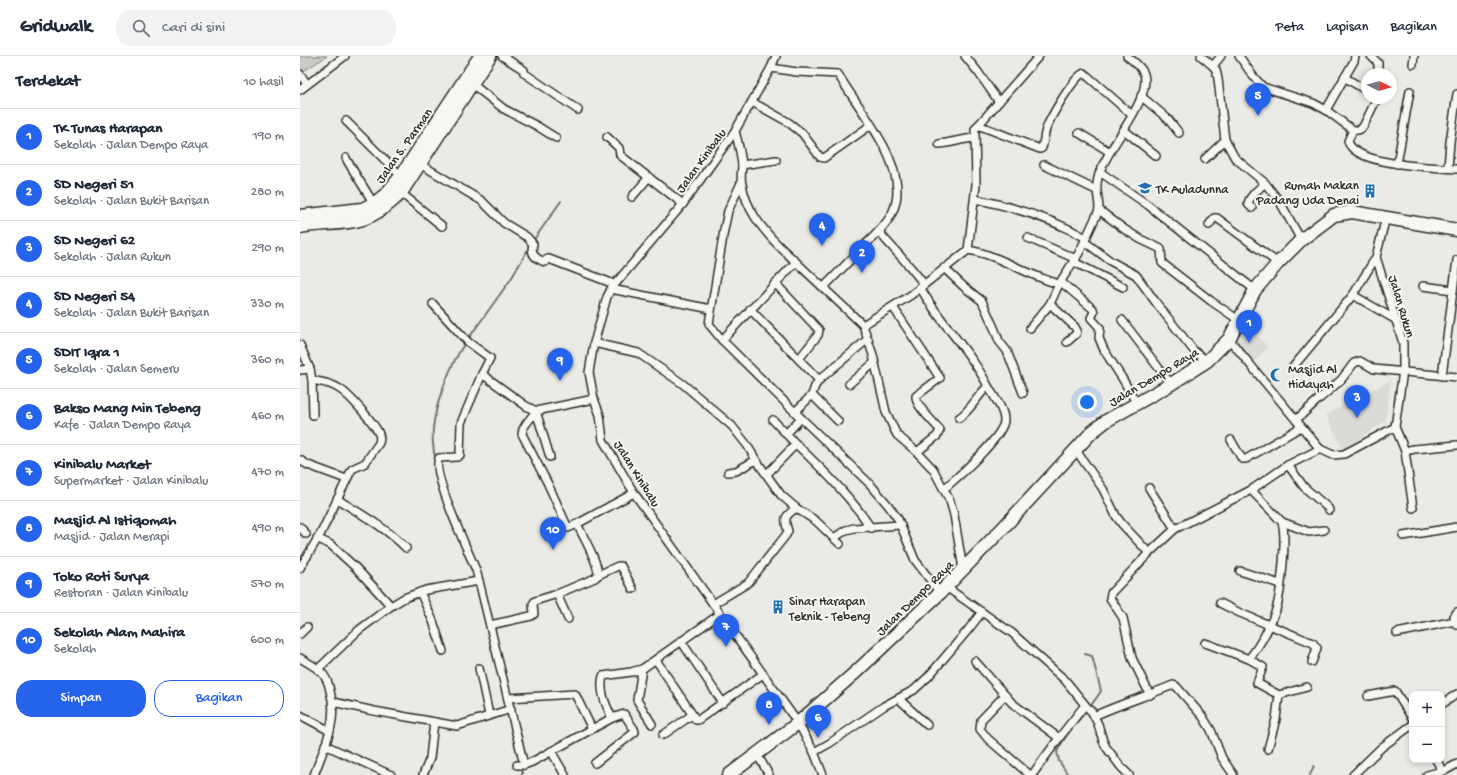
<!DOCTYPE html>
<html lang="id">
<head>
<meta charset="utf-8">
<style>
	body { margin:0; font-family:"Gochi Hand",sans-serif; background:#f2f2f3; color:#1f2937 }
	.controls { position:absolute; right:12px; bottom:12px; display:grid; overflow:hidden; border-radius:8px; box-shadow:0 2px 6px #0003 }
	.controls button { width:36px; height:36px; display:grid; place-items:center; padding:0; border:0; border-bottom:1px solid #e0e1e3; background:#fff; color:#1f2937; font:20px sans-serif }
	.compass { position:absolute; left:1061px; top:12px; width:36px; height:36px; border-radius:50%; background:#fff; box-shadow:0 2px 6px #0003; rotate:96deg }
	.you { position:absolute; left:787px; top:346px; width:14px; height:14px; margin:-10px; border:3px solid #fff; border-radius:50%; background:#1a73e8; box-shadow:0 0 0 6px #1a73e833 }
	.badge { display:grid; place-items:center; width:26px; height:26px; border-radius:50%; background:#2563eb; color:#fff; font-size:13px; font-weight:700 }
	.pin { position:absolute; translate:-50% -33px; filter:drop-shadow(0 1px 2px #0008) }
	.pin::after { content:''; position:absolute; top:21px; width:14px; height:12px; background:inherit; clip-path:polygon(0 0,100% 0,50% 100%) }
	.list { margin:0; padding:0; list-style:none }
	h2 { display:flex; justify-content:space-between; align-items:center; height:52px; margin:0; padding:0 16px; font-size:17px }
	h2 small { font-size:13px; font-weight:400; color:#747a83 }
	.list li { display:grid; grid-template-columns:26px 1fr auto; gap:12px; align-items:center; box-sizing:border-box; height:56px; padding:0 16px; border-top:1px solid #e0e1e3 }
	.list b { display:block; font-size:15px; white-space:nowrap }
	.list p { margin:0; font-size:13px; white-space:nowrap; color:#747a83 }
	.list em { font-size:13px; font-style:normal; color:#747a83 }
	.actions { display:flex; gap:8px; padding:12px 16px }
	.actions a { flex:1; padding:9px 0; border:1px solid #2563eb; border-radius:16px; text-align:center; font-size:14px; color:#2563eb }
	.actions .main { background:#2563eb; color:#fff }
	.icon { flex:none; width:22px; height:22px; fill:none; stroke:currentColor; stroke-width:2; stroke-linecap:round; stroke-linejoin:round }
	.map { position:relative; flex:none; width:1157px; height:719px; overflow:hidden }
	header { display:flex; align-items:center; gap:24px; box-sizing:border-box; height:56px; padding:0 20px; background:#fff; border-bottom:1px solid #e0e1e3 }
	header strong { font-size:19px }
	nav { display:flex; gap:22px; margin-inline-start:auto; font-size:14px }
	.search { width:280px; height:36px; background:#f2f2f3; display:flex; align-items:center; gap:10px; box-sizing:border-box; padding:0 14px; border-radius:16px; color:#747a83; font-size:15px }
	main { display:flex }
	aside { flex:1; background:#fff }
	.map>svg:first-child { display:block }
	.built { fill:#dadad6 }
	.green { fill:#cacac7; stroke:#7a7a79 }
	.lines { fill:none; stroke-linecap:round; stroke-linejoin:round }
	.stream { stroke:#727270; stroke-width:2 }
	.street-casing { stroke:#2b2b2b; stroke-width:10 }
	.primary-casing { stroke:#2b2b2b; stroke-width:15 }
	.street { stroke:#f6f6f2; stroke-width:7 }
	.primary { stroke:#f6f6f2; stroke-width:12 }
	.labels { text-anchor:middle; stroke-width:4; stroke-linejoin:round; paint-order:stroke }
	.street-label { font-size:13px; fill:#2b2b2b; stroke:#f6f6f2 }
	.poi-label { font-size:13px; fill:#2b2b2b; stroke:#f6f6f2; text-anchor:start }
</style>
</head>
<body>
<header>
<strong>Gridwalk</strong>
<div class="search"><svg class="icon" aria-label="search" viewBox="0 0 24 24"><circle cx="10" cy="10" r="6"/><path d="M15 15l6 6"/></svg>Cari di sini</div>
<nav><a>Peta</a><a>Lapisan</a><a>Bagikan</a></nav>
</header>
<main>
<aside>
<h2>Terdekat<small>10 hasil</small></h2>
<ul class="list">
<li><span class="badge">1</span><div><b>TK Tunas Harapan</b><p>Sekolah · Jalan Dempo Raya</p></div><em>190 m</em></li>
<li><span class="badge">2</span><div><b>SD Negeri 51</b><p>Sekolah · Jalan Bukit Barisan</p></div><em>280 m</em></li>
<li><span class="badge">3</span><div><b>SD Negeri 62</b><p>Sekolah · Jalan Rukun</p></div><em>290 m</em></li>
<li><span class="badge">4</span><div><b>SD Negeri 54</b><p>Sekolah · Jalan Bukit Barisan</p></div><em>330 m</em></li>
<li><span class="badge">5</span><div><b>SDIT Iqra 1</b><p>Sekolah · Jalan Semeru</p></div><em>360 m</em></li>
<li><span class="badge">6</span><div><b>Bakso Mang Min Tebeng</b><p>Kafe · Jalan Dempo Raya</p></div><em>460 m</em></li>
<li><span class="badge">7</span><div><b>Kinibalu Market</b><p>Supermarket · Jalan Kinibalu</p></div><em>470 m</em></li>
<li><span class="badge">8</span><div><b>Masjid Al Istiqomah</b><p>Masjid · Jalan Merapi</p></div><em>490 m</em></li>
<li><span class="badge">9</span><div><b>Toko Roti Surya</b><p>Restoran · Jalan Kinibalu</p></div><em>570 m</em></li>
<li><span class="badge">10</span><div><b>Sekolah Alam Mahira</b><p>Sekolah</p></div><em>600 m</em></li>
</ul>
<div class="actions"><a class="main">Simpan</a><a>Bagikan</a></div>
</aside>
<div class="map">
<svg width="1157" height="719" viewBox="0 0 1157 719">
	<rect width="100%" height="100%" fill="#eaeae6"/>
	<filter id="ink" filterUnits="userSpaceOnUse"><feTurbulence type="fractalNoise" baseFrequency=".025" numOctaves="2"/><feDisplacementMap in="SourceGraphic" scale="8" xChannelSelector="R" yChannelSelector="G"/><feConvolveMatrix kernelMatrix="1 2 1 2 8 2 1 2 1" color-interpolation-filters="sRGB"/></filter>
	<g filter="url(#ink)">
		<g class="built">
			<path d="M941 264 968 291 953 307 931 283Z"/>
			<path d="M1091 324 1085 365 1043 394 1026 359Z"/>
		</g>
		<path class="green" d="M0 0H27L2 16 0 13Z"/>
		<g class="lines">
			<g class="stream">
				<path d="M233 185 261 145"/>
				<path d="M168 283 211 223 230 190"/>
				<path d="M135 401C133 392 132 383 133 373 135 348 151 307 165 287"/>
				<path d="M222 710V719"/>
				<path d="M768 719 759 705 757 696C767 673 788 657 801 635L792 600 785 598"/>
				<path d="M1010 719 1014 710"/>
			</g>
			<g class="street-casing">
				<g id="street">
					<path d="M202 0 224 14V17L278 54"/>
					<path d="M476 0 471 12 435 75 383 148 311 233 307 241 294 287 289 316 294 343 300 359 303 384 334 437 498 667 514 696 523 719"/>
					<path d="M665 0 678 16 699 46"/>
					<path d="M901 0 913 10 916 14 918 23 925 84 935 102 965 127 980 146 1001 184"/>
					<path d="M939 0 953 20 963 31 1013 47 1026 54"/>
					<path d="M1055 0 1054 5 1026 54 1053 74 1048 85C1054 110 1135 111 1157 113"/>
					<path d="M1071 0 1078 7V18"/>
					<path d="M1113 8 1114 0"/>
					<path d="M913 10 921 0"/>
					<path d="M471 12 497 16 538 18C559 55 612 111 593 155 588 168 573 181 564 190 550 204 537 218 523 232"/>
					<path d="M0 18 7 28"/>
					<path d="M1044 21 1067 35"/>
					<path d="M172 28 204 53 237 70 256 82"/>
					<path d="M0 34 45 0"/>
					<path d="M841 40 868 63 879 77"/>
					<path d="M452 46 488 66 502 77 520 101 524 102 571 69"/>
					<path d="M46 65 101 120"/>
					<path d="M678 69 740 93 742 92C744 86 744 79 746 73 750 62 774 20 784 17L832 59"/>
					<path d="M824 74 856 100"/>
					<path d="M1053 74H1058L1061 73 1064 69 1075 46V42"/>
					<path d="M435 75C438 86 441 98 442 109 442 115 440 122 442 128 446 153 462 173 480 191L563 269 573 299 586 356 594 373 597 379 617 396 633 413 650 445 654 459 663 513"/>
					<path d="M779 77 810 96"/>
					<path d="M307 81 319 92 320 99 383 148"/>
					<path d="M639 88C651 87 662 83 674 82"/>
					<path d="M46 102 48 106 74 148"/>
					<path d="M905 103 925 84"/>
					<path d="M120 108 182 145 204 167 227 181 233 188C230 198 236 203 245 206L247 203H249L314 228"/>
					<path d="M1097 108 1110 35"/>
					<path d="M442 109 476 104"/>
					<path d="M744 109 796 134"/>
					<path d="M1148 112 1150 86 1157 38"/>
					<path d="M800 116 848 149 955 234"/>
					<path d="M441 127 428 155 424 174 409 268 422 284 501 362 570 428 588 449 598 463 615 504 640 537"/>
					<path d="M101 137 142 170"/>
					<path d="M332 141 349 121"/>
					<path d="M675 143C714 151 751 162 786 182"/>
					<path d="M952 152 948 148C949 140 959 133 965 127"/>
					<path d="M799 154 824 173 840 183 861 193 862 207 911 245 940 265"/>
					<path d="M1086 161 1076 201 1103 287V315L1095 371 1105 395 1113 452"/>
					<path d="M909 169 914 162H917L978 207"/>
					<path d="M579 175 584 182 611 212 624 228"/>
					<path d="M728 182 776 203"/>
					<path d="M785 186 812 206 836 219 857 248 894 295 907 305"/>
					<path d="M668 194 676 129 675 73 739 0"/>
					<path d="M774 206 823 231"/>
					<path d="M644 212 663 230 682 245 695 274 699 285 707 295 723 337"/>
					<path d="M761 226 793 253 794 256 791 262 800 272 799 282 804 294 822 322 837 348"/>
					<path d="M475 227 519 274 518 279 499 303"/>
					<path d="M1123 230 1153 234"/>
					<path d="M620 231C639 266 670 294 688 330 677 340 671 354 659 362"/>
					<path d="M311 233 411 253"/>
					<path d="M1053 239 1096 264"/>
					<path d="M133 248 168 286 190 302 182 318"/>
					<path d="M750 248 775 271 777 275 776 278 767 286"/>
					<path d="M593 251 640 322 616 340C615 350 634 366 640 374L637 380 617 396"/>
					<path d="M450 253 518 323H520L568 283"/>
					<path d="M822 264 871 328"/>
					<path d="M563 269 611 239 668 194C700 199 728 220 759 228L779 197 799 154C799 138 794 135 799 118 807 92 852 43 844 18 841 10 833 5 827 0"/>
					<path d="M730 272 750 248 759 228"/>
					<path d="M422 284 496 206"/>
					<path d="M294 287 338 297 383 328 432 370 447 389 456 404 481 439 496 452 516 465 540 488"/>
					<path d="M0 289 10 313 12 324 13 359"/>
					<path d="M993 311 1053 239 1076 201"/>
					<path d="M0 314 10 313"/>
					<path d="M1142 320 1157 204"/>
					<path d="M549 328 574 307"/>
					<path d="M512 339 538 365"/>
					<path d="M294 343 236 355 226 368 223 373 222 378 248 428 268 472 277 468 334 437"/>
					<path d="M495 356 512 339 515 330 520 323"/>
					<path d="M996 364 1019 343 1041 324 1054 307 1060 305 1074 313 1157 321"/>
					<path d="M486 378 501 362"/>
					<path d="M931 384 942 403H946L1001 371"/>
					<path d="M496 388C523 414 550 440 571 472"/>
					<path d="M775 393 803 433 816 460 822 468 849 497"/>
					<path d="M1020 393 1033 399 1044 398 1095 371"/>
					<path d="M1105 395 1114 393 1157 389"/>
					<path d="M0 404 8 409 46 423"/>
					<path d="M988 409 1004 431 1028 452 1029 454"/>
					<path d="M428 416 436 415 456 404"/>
					<path d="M467 418 496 388 473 364"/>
					<path d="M849 432 875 473"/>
					<path d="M644 433C657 422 705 379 704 364 704 352 693 340 688 330"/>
					<path d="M37 443C61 458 86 472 106 492"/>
					<path d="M982 466 1009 476 1024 474"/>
					<path d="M0 471 6 478"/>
					<path d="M1103 480 1157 471"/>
					<path d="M17 482 31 489 56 512 91 550"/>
					<path d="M534 482 546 474 554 472 601 469"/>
					<path d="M0 512 21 477 52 413 65 407 79 387C80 384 80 381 79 378 75 368 48 337 38 332 31 327 20 326 12 324"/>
					<path d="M940 515 980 528"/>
					<path d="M298 519 318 510H321L333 533"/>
					<path d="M179 525 176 514C169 497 130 415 139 402L157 401 160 399 161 367 182 318 226 350 236 355 250 401"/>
					<path d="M646 531 712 577 765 624 786 650 792 656 798 668 803 685 806 691 821 711 829 719"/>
					<path d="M120 536 133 565 143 595"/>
					<path d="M257 538 268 563"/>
					<path d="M920 547 940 557 1013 587 1017 592 1012 606"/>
					<path d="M413 548 448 527 486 479 488 475C483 461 486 460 496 452"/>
					<path d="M1155 565 1154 560 1157 556"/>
					<path d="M190 569 231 560 234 558 233 548 235 545 257 538 295 522 298 519C299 508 283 480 277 468"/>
					<path d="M1097 577 1155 565 1157 569"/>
					<path d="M0 578 7 571"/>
					<path d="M381 585 423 647"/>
					<path d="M905 587 949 603C960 589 970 571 976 554 981 537 987 483 982 466L951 434"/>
					<path d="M0 602C8 607 17 611 23 618 27 623 29 629 30 635 39 664 24 692 14 719"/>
					<path d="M949 603 963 611 957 627 979 639 1007 631"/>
					<path d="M356 604 396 664H398L463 618"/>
					<path d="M675 605 712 647 759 682"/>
					<path d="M179 612 189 659"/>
					<path d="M18 613 59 574 91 550 104 542 126 534 179 525 224 709"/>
					<path d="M342 613 337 644 352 668"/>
					<path d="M705 639 681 664 680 673 688 683 730 719"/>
					<path d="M850 639 832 602 823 562 810 542 811 537 849 497 875 473 951 434 988 409 1020 393 929 283"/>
					<path d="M1068 640 1095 635 1112 662"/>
					<path d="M208 642 275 638 292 673"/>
					<path d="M599 643 627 669"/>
					<path d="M33 646 74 655 157 670 211 653"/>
					<path d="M1142 648 1157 638"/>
					<path d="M0 659 30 675"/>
					<path d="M794 660C820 648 847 640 873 629L876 630 903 661 911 674 922 702 933 718"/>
					<path d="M363 679 392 659"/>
					<path d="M25 689 91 719"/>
					<path d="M968 693 976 663 979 639"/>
					<path d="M251 695 265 719"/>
					<path d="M514 696 530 687 584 650 614 634 628 621 668 574 682 556"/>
					<path d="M457 698 469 719"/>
					<path d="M1136 704 1143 715"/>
					<path d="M295 707 335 676 334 673 324 658 312 662"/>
					<path d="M217 709H224L232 706 312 662C306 649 299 635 303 620L331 616 342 613 420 558"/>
					<path d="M123 719 130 702 134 666"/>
					<path d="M732 719 759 682 785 649"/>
					<path d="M1053 719 1082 691 1112 669"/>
					<path d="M1127 719 1146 714 1157 708"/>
				</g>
			</g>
			<g class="primary-casing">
				<g id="primary">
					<path d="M0 160 62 153 73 148 85 139 101 120 180 0"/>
					<path d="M0 171C20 167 43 169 63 163 78 158 90 148 101 137L190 0"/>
					<path d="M429 719 498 667 557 615 640 537 702 473 792 376 806 365 871 328 907 305 929 283 955 234 978 207 1001 184 1034 159 1052 156 1157 174"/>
				</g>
			</g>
			<use href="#street" class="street"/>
			<use href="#primary" class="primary"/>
		</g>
	</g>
	<defs>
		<g id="school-bare" transform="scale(1.08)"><path d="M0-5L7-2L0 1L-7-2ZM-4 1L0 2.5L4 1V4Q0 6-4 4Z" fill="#1f6fb2" stroke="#f6f6f2" stroke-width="2.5" paint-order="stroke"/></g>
		<g id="building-bare" transform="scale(1.08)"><path d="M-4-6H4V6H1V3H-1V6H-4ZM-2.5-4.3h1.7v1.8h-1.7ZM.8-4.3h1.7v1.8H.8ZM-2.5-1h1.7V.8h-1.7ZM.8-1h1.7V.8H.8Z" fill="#1f6fb2" stroke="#f6f6f2" stroke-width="2.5" paint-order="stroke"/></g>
		<g id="mosque-bare" transform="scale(1.08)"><path d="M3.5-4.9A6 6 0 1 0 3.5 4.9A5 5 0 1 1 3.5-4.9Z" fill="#1f6fb2" stroke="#f6f6f2" stroke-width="2.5" paint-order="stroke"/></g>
	</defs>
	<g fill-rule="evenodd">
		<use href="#school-bare" x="845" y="132"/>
		<use href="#building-bare" x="1070" y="135"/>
		<use href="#mosque-bare" x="977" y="319"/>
		<use href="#building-bare" x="478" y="551"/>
	</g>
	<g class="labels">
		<g class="street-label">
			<text transform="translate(103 89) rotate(-55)" y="5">Jalan S. Parman</text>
			<text transform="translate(400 104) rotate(-54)" y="5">Jalan Kinibalu</text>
			<text transform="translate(1103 250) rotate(73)" y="5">Jalan Rukun</text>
			<text transform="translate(853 320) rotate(-31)" y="5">Jalan Dempo Raya</text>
			<text transform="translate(338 417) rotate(58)" y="5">Jalan Kinibalu</text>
			<text transform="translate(614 541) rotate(-44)" y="5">Jalan Dempo Raya</text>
		</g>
		<g class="poi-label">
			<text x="1059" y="133" text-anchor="end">Rumah Makan<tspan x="1059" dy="15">Padang Uda Denai</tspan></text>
			<text x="856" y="137">TK Auladunna</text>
			<text x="988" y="317">Masjid Al<tspan x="988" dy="15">Hidayah</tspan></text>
			<text x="489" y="549">Sinar Harapan<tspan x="489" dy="15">Teknik - Tebeng</tspan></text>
		</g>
	</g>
</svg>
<div class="controls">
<button>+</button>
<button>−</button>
</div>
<svg class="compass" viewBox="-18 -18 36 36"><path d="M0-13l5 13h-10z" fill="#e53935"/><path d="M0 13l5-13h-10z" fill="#747a83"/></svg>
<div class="you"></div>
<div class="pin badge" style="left:949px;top:287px">1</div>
<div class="pin badge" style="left:562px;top:217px">2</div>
<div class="pin badge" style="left:1057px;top:362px">3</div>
<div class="pin badge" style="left:522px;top:190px">4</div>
<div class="pin badge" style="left:958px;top:60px">5</div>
<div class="pin badge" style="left:518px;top:682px">6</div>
<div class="pin badge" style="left:426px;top:591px">7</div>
<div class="pin badge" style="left:469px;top:669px">8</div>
<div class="pin badge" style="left:260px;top:325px">9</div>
<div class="pin badge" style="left:253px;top:494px">10</div>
</div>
</main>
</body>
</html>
